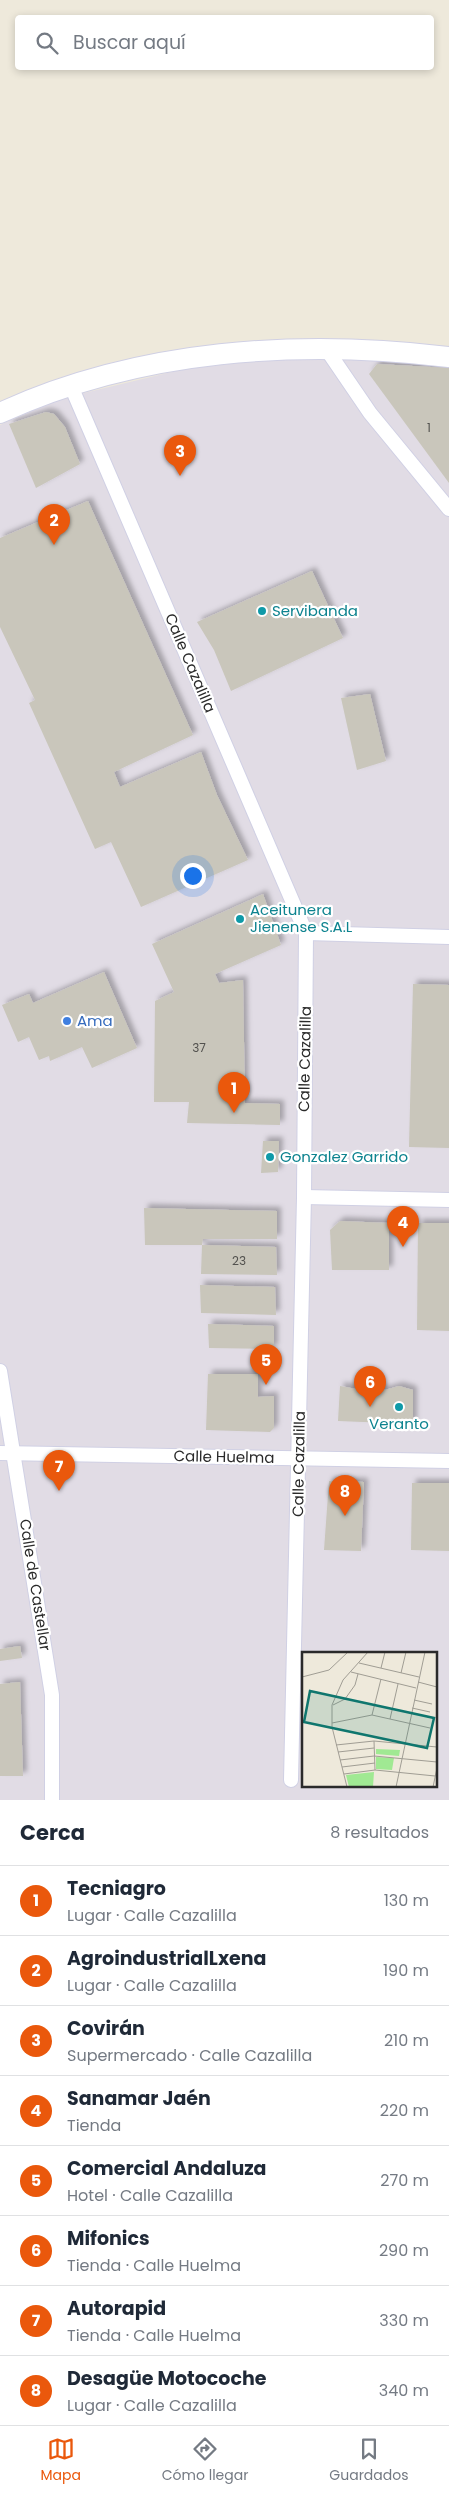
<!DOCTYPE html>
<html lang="es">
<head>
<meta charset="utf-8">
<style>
	body { margin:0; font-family:Poppins,sans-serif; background:#f6f6f7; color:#1f2937 }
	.you { position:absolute; left:192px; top:875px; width:18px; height:18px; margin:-12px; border:4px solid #fff; border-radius:50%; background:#1a73e8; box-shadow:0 0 0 8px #1a73e833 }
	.badge { display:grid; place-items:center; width:32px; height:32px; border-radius:50%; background:#ea580c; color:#fff; font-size:16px; font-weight:700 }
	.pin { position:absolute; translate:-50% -41px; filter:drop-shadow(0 1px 2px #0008) }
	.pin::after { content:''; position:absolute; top:26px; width:18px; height:15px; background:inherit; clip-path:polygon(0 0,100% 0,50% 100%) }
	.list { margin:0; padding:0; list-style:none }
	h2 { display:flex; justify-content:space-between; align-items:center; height:65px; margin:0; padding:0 20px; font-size:21px }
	h2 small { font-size:16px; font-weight:400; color:#747a83 }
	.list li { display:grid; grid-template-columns:32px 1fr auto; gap:15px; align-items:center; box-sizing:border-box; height:70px; padding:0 20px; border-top:1px solid #e0e1e3 }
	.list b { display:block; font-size:19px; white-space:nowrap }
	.list p { margin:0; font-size:16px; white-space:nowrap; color:#747a83 }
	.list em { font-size:16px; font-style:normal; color:#747a83 }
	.icon { flex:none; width:28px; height:28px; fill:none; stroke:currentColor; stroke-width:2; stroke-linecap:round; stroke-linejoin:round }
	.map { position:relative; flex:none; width:449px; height:1800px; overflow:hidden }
	.search { position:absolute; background:#fff; box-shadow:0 2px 8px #0003; left:15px; right:15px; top:15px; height:55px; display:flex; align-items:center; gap:12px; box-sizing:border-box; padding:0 18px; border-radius:5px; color:#747a83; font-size:19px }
	.sheet { height:625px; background:#fff }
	nav { display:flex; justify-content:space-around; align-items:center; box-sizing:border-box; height:70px; border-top:1px solid #e0e1e3; background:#fff; font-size:14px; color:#747a83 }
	nav a { display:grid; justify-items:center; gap:2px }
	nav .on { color:#ea580c }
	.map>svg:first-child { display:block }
	.industrial { fill:#e1dce5; fill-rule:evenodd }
	.building { fill:#c9c6bb; filter:url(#shadow) }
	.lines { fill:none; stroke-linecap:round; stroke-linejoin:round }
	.street-casing { stroke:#d0d0e4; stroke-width:16 }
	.secondary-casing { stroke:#d0d0e4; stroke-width:22 }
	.street { stroke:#fff; stroke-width:14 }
	.secondary { stroke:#fff; stroke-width:20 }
	.culture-dot { fill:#0f9aa8; stroke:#fff; stroke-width:2 }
	.shop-dot { fill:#3f7fe0; stroke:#fff; stroke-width:2 }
	.labels { text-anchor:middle; stroke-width:4.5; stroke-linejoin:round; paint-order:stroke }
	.number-label { font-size:12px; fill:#52514e }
	.culture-label { font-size:15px; fill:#0d838f; stroke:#fff; text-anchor:start }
	.street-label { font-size:15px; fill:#2a2a2a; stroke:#fff }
	.shop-label { font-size:15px; fill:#366cbe; stroke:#fff; text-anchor:start }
	.inset-road { fill:none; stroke:#a09d94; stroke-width:1 }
	.view { fill:#0f766e; fill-opacity:0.15; stroke:#0f766e; stroke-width:2.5 }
	.inset-edge { fill:none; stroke:#2a2a2a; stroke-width:2.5 }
</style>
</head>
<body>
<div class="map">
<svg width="449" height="1800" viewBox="0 0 449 1800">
	<defs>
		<filter id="shadow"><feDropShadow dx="4" dy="-4" stdDeviation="2.5" flood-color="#0004"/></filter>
	</defs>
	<rect width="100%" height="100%" fill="#eee9db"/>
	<path class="industrial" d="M263 350 449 357V1800H0V425L59 399ZM303 1654H435V1786H303Z"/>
	<g class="building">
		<path d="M377 364 449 368V483L369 374Z"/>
		<path d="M46 412 54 414 65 427 80 464 36 488 9 424Z"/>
		<path d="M88 501 193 735 114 772 120 787 201 752 217 795 248 860 141 907 111 842 95 849 29 703 35 700 0 627V538Z"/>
		<path d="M312 571 343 638 231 691 214 650 197 622Z"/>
		<path d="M370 694 386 761 357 770 341 698Z"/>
		<path d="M263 894 281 945 215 974 219 983 243 980 245 1103 280 1104V1125L187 1123 189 1102H154L155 1001 174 992 152 944Z"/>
		<path d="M104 972 137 1048 92 1068 82 1047 50 1061 49 1056 39 1060 29 1037 18 1042 2 1005 29 994 33 1003Z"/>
		<path d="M413 984 449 985V1148L409 1147Z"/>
		<path d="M263 1141H279L278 1172 261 1173Z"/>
		<path d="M144 1208 277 1211V1239H203L202 1245H145Z"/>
		<path d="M340 1221 389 1223V1270H332L330 1230Z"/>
		<path d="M418 1223H449V1331L417 1330Z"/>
		<path d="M202 1245 276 1247 277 1275 201 1274Z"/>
		<path d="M200 1285 275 1287 276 1315 201 1313Z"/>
		<path d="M208 1324 274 1326V1349L209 1348Z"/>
		<path d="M208 1374H258V1397L274 1396V1428L270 1432 206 1430Z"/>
		<path d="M340 1386 356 1389 371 1386 385 1390 399 1386 413 1390V1424L338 1421Z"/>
		<path d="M329 1481 364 1482 361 1551 324 1550Z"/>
		<path d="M412 1483H449V1551L411 1550Z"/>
		<path d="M20 1646 22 1658 0 1661V1649Z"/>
		<path d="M20 1682 23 1776H0V1684Z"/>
	</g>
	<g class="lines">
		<g class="street-casing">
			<g id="street">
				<path d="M325 347 370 413 449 509"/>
				<path d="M71 386 306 933 304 1197 291 1780"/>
				<path d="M306 933 449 937"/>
				<path d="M304 1197 449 1200"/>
				<path d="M0 1371 52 1695V1800"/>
				<path d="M0 1453 449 1461"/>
			</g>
		</g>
		<g class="secondary-casing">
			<path id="secondary" d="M0 413C139 349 299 339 449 357"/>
		</g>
		<use href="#street" class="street"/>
		<use href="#secondary" class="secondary"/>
	</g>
	<g class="culture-dot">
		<circle cx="262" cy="611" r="5"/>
		<circle cx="240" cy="919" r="5"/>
		<circle cx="270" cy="1157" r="5"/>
		<circle cx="399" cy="1407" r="5"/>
	</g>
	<circle class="shop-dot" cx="67" cy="1021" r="5"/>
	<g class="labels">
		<g class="number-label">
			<text x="429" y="432">1</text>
			<text x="199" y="1052">37</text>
			<text x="239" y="1265">23</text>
		</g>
		<g class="culture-label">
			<text x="272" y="616">Servibanda</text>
			<text x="250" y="915">Aceitunera<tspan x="250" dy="17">Jienense S.A.L</tspan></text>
			<text x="280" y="1162">Gonzalez Garrido</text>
			<text x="399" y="1429" text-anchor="middle">Veranto</text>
		</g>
		<g class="street-label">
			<text transform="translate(190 663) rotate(67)" y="5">Calle Cazalilla</text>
			<text transform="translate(305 1059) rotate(-89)" y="5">Calle Cazalilla</text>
			<text transform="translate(224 1457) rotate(1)" y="5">Calle Huelma</text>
			<text transform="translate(299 1464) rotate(-89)" y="5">Calle Cazalilla</text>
			<text transform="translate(35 1585) rotate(81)" y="5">Calle de Castellar</text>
		</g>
		<g class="shop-label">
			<text x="77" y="1026">Ama</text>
		</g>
	</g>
	<g transform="translate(302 1652)">
		<rect width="135" height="135" fill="#eee9db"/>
		<path d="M74 97 98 98 97 104 74 102ZM74 105 92 106 90 118 74 117ZM72 120 71 135H47L44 123Z" fill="#a0e993"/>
		<path class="inset-road" d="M57 11 117 25M79 16 83 0M49 20 114 36M99 21 104 0M0 25 27 18 46 0M116 30 135 35M112 48 130 52M31 53 43 47 53 33 56 22M110 56 128 60M70 63 79 27M88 67 96 32M30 71 70 63 128 76M72 89 73 118M34 93 72 89 135 95M36 100 72 96M38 108 72 104 135 110M40 115 73 111M42 122 73 118 133 124M45 135 30 75V53L41 28 66 0M94 135 123 0M131 135 135 116"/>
		<path class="view" d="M8 39 132 66 125 96 2 70Z"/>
		<rect width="135" height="135" class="inset-edge"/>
	</g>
</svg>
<div class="you"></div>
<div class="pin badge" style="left:234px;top:1113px">1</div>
<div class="pin badge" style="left:54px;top:545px">2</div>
<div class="pin badge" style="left:180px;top:476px">3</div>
<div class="pin badge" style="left:403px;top:1247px">4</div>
<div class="pin badge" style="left:266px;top:1385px">5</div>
<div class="pin badge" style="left:370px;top:1407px">6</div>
<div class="pin badge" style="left:59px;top:1491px">7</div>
<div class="pin badge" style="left:345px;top:1516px">8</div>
<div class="search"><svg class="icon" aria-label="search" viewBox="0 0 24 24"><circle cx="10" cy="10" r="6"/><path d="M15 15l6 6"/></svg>Buscar aquí</div>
</div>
<section class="sheet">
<h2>Cerca<small>8 resultados</small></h2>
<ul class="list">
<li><span class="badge">1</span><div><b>Tecniagro</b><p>Lugar · Calle Cazalilla</p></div><em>130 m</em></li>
<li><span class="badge">2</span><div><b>AgroindustrialLxena</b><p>Lugar · Calle Cazalilla</p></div><em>190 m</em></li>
<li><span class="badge">3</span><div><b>Covirán</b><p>Supermercado · Calle Cazalilla</p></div><em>210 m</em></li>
<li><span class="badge">4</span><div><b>Sanamar Jaén</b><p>Tienda</p></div><em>220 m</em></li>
<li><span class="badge">5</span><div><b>Comercial Andaluza</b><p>Hotel · Calle Cazalilla</p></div><em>270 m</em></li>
<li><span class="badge">6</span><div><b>Mifonics</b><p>Tienda · Calle Huelma</p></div><em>290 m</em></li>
<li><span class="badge">7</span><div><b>Autorapid</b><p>Tienda · Calle Huelma</p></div><em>330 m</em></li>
<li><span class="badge">8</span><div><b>Desagüe Motocoche</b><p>Lugar · Calle Cazalilla</p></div><em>340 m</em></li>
</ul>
</section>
<nav>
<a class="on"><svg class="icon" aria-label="map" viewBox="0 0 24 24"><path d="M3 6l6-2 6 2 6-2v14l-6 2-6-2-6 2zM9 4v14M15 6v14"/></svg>Mapa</a>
<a><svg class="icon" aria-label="directions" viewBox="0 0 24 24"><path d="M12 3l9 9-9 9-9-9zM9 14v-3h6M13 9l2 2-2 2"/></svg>Cómo llegar</a>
<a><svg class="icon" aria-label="saved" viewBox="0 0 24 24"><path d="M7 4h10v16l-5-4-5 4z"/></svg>Guardados</a>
</nav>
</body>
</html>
